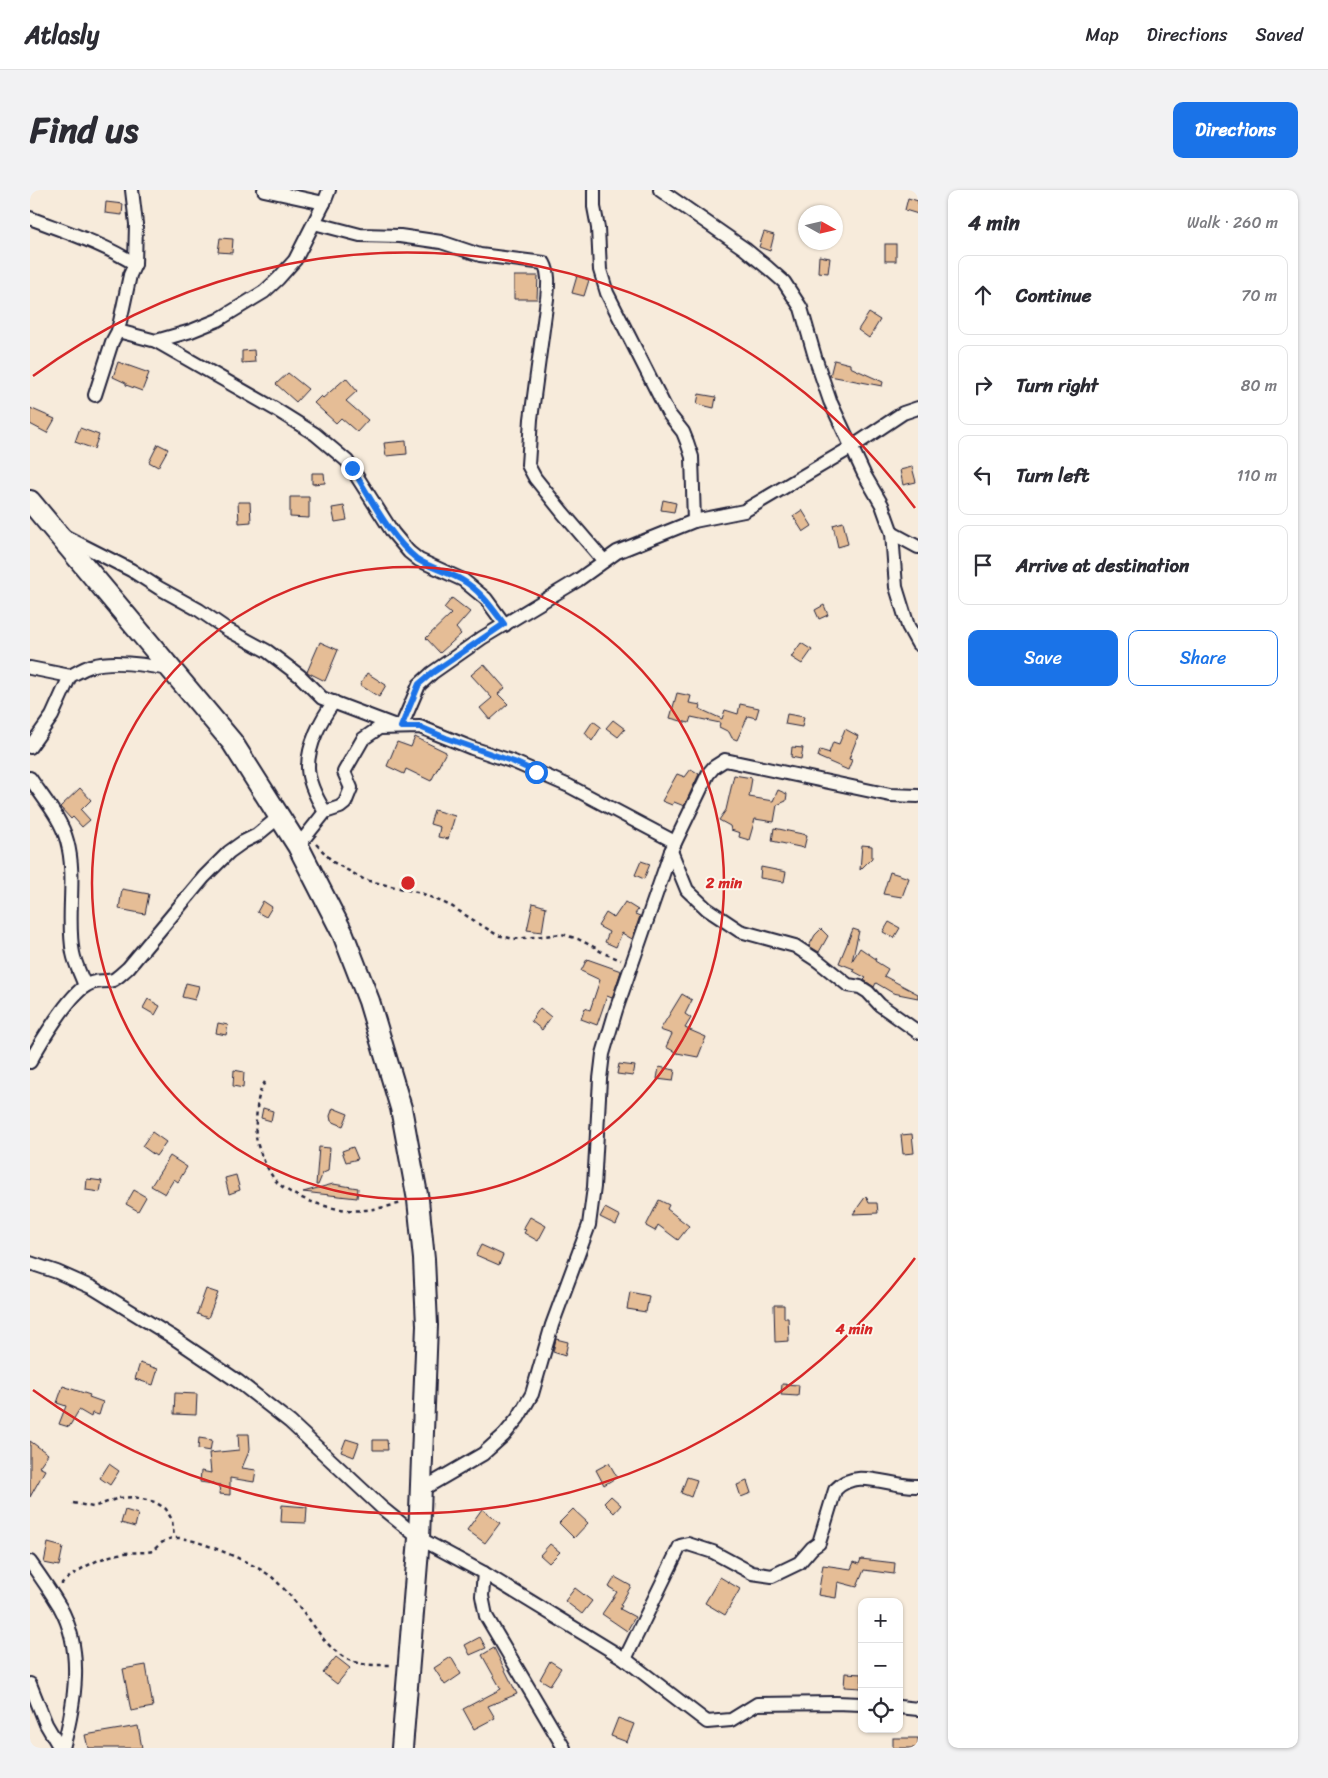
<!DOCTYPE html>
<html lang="en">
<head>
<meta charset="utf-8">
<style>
	body { margin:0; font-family:Sriracha,sans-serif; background:#f2f2f3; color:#2b2b33 }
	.controls { position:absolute; right:15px; bottom:15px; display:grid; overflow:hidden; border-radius:10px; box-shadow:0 1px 4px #0004 }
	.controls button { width:45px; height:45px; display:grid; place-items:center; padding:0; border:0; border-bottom:1px solid #e1e1e2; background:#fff; color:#2b2b33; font:25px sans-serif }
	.compass { position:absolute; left:768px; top:15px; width:45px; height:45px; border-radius:50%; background:#fff; box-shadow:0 1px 4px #0004; rotate:98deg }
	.stop { position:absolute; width:15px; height:15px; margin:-11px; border:4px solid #1a73e8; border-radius:50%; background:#fff }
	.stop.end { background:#1a73e8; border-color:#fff; box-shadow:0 1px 5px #0008 }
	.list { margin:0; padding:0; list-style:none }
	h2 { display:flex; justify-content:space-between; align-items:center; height:65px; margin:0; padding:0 20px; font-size:21px }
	h2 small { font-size:16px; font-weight:400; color:#7c7c81 }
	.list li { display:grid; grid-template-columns:32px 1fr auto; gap:15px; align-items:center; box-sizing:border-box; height:80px; margin:0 10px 10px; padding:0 10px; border:1px solid #e1e1e2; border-radius:10px }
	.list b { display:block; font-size:19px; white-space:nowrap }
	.list em { font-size:16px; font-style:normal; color:#7c7c81 }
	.actions { display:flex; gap:10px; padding:15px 20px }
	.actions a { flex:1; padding:11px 0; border:1px solid #1a73e8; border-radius:10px; text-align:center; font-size:18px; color:#1a73e8 }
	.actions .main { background:#1a73e8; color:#fff }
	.icon { flex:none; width:28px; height:28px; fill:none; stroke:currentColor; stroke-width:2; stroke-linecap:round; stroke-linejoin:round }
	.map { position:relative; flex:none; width:888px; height:1558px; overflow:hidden; border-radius:10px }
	header { display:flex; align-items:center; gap:30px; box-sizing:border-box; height:70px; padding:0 25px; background:#fff; border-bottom:1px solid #e1e1e2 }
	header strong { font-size:24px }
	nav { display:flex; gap:28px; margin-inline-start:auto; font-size:18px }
	.intro { display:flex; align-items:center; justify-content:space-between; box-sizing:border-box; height:120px; padding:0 30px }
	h1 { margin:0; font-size:35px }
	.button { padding:12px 22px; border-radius:10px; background:#1a73e8; color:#fff; font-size:18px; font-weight:700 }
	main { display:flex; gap:30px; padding:0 30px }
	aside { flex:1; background:#fff; border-radius:10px; box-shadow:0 1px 4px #0004 }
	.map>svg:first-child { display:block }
	.building { fill:#e5bd96; stroke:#22223b }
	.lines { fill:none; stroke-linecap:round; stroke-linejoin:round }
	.minor-casing { stroke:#22223b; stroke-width:16 }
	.trunk-casing { stroke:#22223b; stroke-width:24 }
	.path { stroke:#22223b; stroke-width:2.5; stroke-dasharray:4 4; stroke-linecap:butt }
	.minor { stroke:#fbf7ec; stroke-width:12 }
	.trunk { stroke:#fbf7ec; stroke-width:20 }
	.route { stroke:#1a73e8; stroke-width:6 }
	.ring { fill:none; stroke:#d62828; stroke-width:2.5 }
	.centre { fill:#d62828; stroke:#fbf7ec; stroke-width:2.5 }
	.ring-label { font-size:15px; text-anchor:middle; font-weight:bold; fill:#d62828; stroke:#fbf7ec; stroke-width:4; stroke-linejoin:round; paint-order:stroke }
</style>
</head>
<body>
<header>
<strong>Atlasly</strong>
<nav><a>Map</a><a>Directions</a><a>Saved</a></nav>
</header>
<div class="intro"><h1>Find us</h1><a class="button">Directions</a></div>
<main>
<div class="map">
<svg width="888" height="1558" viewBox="0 0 888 1558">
	<rect width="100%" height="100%" fill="#f7ebdb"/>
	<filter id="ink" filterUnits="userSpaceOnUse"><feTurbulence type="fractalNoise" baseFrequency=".02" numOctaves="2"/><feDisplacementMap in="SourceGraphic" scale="10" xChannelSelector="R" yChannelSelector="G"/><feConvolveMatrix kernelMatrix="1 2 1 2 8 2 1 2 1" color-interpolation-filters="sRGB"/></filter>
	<g filter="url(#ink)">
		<g class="building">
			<path d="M878 8 888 11V24L875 20Z"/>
			<path d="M76 12 93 14 92 25 75 23Z"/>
			<path d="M734 42 744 45 740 61 729 57Z"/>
			<path d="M190 48 203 49 202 63 188 62Z"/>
			<rect x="855" y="54" width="11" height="17"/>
			<path d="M789 66 800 68 798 83 788 82Z"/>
			<path d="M484 86H508L507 109H484Z"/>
			<path d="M547 86 559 90 554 106 542 103Z"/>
			<path d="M839 123 850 130 839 148 828 140Z"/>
			<path d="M224 160 225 172 212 173V161Z"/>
			<path d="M804 170 820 174V177L853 192 852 196 800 186Z"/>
			<path d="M88 172 119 183 112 201 96 195V193L83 187Z"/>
			<path d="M258 183 278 199 266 212 246 194Z"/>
			<path d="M316 188 327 201 316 211 338 230 327 242 311 228 306 233 284 213 291 206 293 208Z"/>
			<path d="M669 204 686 207 684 218 667 214Z"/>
			<path d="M0 218 25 229 17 243 0 234Z"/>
			<path d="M50 238 69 245 64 259 45 252Z"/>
			<path d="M376 251 377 264 356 266 354 253Z"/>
			<path d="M128 254 138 259 128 277 119 272Z"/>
			<path d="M882 277 886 292 873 295 870 280Z"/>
			<path d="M282 283H294L295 293 282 294Z"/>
			<path d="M260 307H279V328L260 327Z"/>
			<path d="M633 310 646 313 644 322 631 320Z"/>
			<path d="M208 312H220L221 332 209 333Z"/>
			<path d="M314 316 317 330 305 332 302 318Z"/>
			<path d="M772 320 782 336 773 342 763 326Z"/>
			<path d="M813 332 818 354 808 357 803 335Z"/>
			<path d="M422 408 440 422 426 438 431 444 410 463 396 448 421 424 414 418Z"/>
			<path d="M794 415 798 425 789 429 785 420Z"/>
			<path d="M290 452 308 460 295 491 277 482Z"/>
			<path d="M771 453 782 460 772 474 761 467Z"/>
			<path d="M454 474 475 498 468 504 478 514 460 530 450 518 462 508 441 485Z"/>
			<path d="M337 483 356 495 349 507 330 495Z"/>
			<path d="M647 503 661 506 659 513 671 515 670 519 692 529 695 520 708 524 710 514 729 518 726 528 718 526 707 550 702 548 699 542 689 537 690 533 661 527 659 533 640 528Z"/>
			<path d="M757 524 774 527 772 537 755 534Z"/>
			<path d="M583 530 595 539 588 547 576 538Z"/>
			<path d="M563 531 571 537 562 551 555 543Z"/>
			<path d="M815 539 828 546 819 569 822 570 818 580 788 567 790 560 800 563H799L803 552 809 554Z"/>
			<path d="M385 547 416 562 401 591 376 579 374 584 357 576 367 552 381 557Z"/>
			<path d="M762 557 773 558 771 569 761 567Z"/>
			<path d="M661 579 669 584 654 616 644 612 642 615 632 611 647 584 655 587Z"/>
			<path d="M704 585 722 588 719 607 743 611 748 600 757 604 756 611 747 615 744 632 725 629 719 650 709 647 710 643 701 640 700 636 689 630 696 620Z"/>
			<path d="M50 598 61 610 51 620 60 630 52 637 43 627 41 629 30 617Z"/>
			<path d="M404 620 425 626 418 649 408 647 410 637 400 634Z"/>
			<path d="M744 638 777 645 774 658 742 651Z"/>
			<path d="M832 655 842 656V668L830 680Z"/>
			<path d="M611 671 620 674 614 689 605 685Z"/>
			<path d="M731 677 756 682 754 692 730 688Z"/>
			<path d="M860 682 879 688 872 707 853 704Z"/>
			<path d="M92 699 119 704 115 724 89 719Z"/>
			<path d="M233 711 242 717 236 727 227 722Z"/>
			<path d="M595 712 608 720 605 724 610 726 602 749 592 743 586 757 575 752 579 742 568 736 576 723 584 728Z"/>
			<path d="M503 713 516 717 512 742 497 740Z"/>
			<path d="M859 732 870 738 864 748 853 742Z"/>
			<path d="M791 739 798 746 789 762 779 756 785 745Z"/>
			<path d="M823 739 829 741 822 771 830 758 846 769 845 771 858 779 854 786 888 804V808L863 803 846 793 844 797 834 790 836 788 823 781 824 779 809 773Z"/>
			<path d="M557 769 591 781 582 808 577 806 567 835 551 829 555 818 560 820 570 790 551 781Z"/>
			<path d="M156 793 169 796 165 810 152 807Z"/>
			<path d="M652 804 662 810 655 824 661 828 655 838 676 847 668 867 647 863 636 857 642 844 630 840Z"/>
			<path d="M118 809 130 816 125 825 113 818Z"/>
			<path d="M510 818 521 827 512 840 501 831Z"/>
			<path d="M188 833 198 835 196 845 186 843Z"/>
			<path d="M589 874 605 876 603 886 587 884Z"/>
			<path d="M629 877 645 880 643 891 627 889Z"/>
			<path d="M204 880 214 882 213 898 203 896Z"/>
			<path d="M233 918 243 921 241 931 231 928Z"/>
			<path d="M303 918 318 924 313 936 301 931 300 926Z"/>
			<path d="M122 942 136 952 126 966 112 956Z"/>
			<path d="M882 944 884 963 873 964 871 945Z"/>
			<path d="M289 957 300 958 298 981 293 983 288 995H286Z"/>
			<path d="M323 957 328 969 316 972 312 961Z"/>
			<path d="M140 966 157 977 148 992 144 989 135 1004 121 996Z"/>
			<path d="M206 985 210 1000 199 1004 195 988Z"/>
			<path d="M57 989 72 991 70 1002 56 1000Z"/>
			<path d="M303 994 328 998 327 1008 273 1002Z"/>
			<path d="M104 1000 116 1007 108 1021 96 1014Z"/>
			<path d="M836 1006 839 1013H847L848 1023 823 1024Z"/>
			<path d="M629 1010 639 1015 637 1019 659 1036 648 1050 628 1035 625 1041 616 1036Z"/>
			<path d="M575 1018 590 1026 586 1035 570 1027Z"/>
			<path d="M500 1027 516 1036 508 1051 494 1043 496 1040 493 1039Z"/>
			<path d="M451 1055 473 1065 469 1075 446 1065Z"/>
			<path d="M176 1099 188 1103 178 1128 167 1124Z"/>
			<path d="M600 1102 619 1106 616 1122 597 1119Z"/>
			<path d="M744 1115H754V1128H758L759 1151 745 1152Z"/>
			<path d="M526 1149 538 1152 535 1166 523 1162Z"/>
			<path d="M110 1173 128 1179 123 1195 105 1189Z"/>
			<path d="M752 1194 769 1195 768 1206 751 1205Z"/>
			<path d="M33 1196 60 1205 59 1207 73 1212 69 1225 62 1223 61 1227 49 1220 39 1237 29 1234 36 1216 27 1213Z"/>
			<path d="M145 1203 167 1204 166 1225 144 1224Z"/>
			<path d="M208 1244H219L220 1259 212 1278 226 1280 224 1292 200 1288V1305L189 1304 190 1295 170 1292 171 1281 181 1283 179 1263 209 1260Z"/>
			<path d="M169 1248 182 1250 180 1261 168 1259Z"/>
			<path d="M316 1249 329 1253 324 1267 311 1262Z"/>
			<path d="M343 1250H357L358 1260H343Z"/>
			<path d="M0 1251 18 1264 9 1277 15 1280 0 1307Z"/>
			<path d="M579 1273 587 1287 574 1295 566 1280Z"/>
			<path d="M79 1274 89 1281 80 1295 70 1288Z"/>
			<path d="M657 1287 667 1290 661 1307 651 1303Z"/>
			<path d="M717 1291 721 1303 711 1307 707 1295Z"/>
			<path d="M581 1306 591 1315 584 1323 574 1313Z"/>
			<path d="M252 1315 277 1317 276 1333 251 1332Z"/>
			<path d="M452 1319 470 1333 455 1353 437 1340Z"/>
			<path d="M543 1319 558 1333 544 1348 529 1333Z"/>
			<path d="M95 1320 108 1324 105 1337 91 1333Z"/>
			<path d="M18 1353 33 1357 29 1376 14 1373Z"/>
			<path d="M520 1354 530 1362 519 1373 510 1365Z"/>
			<path d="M831 1369 865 1373 864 1384 834 1380 827 1397 808 1392 806 1408 788 1405 793 1375 821 1379 824 1372 829 1374Z"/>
			<path d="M585 1387 601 1396 590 1415 592 1416 590 1419 605 1427 597 1441 572 1424 587 1402 579 1397Z"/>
			<path d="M690 1387 710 1399 695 1425 675 1413Z"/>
			<path d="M545 1398 562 1411 552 1424 535 1411Z"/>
			<path d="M450 1447 456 1458 440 1465 435 1455Z"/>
			<path d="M464 1458 487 1504 458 1516 465 1528 444 1539 433 1519 471 1499 452 1465Z"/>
			<path d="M306 1467 320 1478 307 1494 293 1483Z"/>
			<path d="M421 1467 431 1484 415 1495 404 1478Z"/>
			<path d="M520 1471 531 1478 520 1495 510 1489Z"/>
			<path d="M116 1475 123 1517 101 1521 93 1479Z"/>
			<path d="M815 1483 832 1484 831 1498 814 1497Z"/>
			<path d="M588 1528 604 1534 597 1552 581 1546Z"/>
			<path d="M108 1536 112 1558H58L55 1545Z"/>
			<rect x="863" y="1548" width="25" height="10"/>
		</g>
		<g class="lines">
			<g class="minor-casing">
				<g id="minor">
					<path d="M234 0 294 13"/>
					<path d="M564 0V17L568 38 570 80 577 103 638 223 653 242 657 252 662 267 664 331"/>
					<path d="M630 0 715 59 738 78 754 92 771 118 785 167 800 211 834 284 852 315 862 343 866 397 878 436 888 454"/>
					<path d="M0 28C36 42 72 53 105 74"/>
					<path d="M284 33 330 45 370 46 411 52 450 65 514 73C520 84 518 97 517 109L501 229 498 275 505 288 533 323 574 371"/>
					<path d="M88 141 126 151 245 219 285 244 317 271 363 343 379 362 389 370 433 390 456 409 475 435"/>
					<path d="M126 151 161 141 188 130 234 102 248 89 265 70 294 13 299 0"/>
					<path d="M65 205 82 152 88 141 100 85 105 74 106 34 102 0"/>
					<path d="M862 343 888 357"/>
					<path d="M34 346 101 380 129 398 169 420 198 440 237 461 270 486 292 508 366 536"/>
					<path d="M0 478 40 486"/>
					<path d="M371 537 389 495 402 483 452 448 548 390 587 362 664 331 714 321 822 257 873 223 888 218"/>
					<path d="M0 557 22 526 40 486C46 483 54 478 61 476 85 469 119 475 142 480"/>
					<path d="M0 588C13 608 31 628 37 651 47 687 36 727 43 763 45 774 51 785 55 796"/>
					<path d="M295 622C287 609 278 592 278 577 278 555 291 529 304 512"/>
					<path d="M268 656 295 622 310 617 315 613 321 598 314 582 333 549 349 538 390 537 442 558 484 572 539 596 645 652"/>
					<path d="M641 661 657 700 677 719 710 741 765 756 788 771 818 795 830 797 838 802 850 815 888 842"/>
					<path d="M0 872C10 853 39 805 57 795 67 789 73 793 83 790 88 788 93 782 98 778L174 687 199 662 213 652 227 645 249 627"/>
					<path d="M0 1073 27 1082 63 1098 141 1146 209 1192 260 1232 352 1318 389 1348 454 1383 595 1469 677 1532 701 1530 727 1514 806 1513 832 1514"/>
					<path d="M391 1300 453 1264 474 1245 488 1228 502 1204 522 1135 559 1035 564 997 570 889 573 864 586 820 641 661 678 584 684 577 695 570 860 605 888 606"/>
					<path d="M0 1372C10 1386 21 1402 30 1417 54 1460 45 1513 33 1558"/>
					<path d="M454 1383 452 1406 456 1426 534 1558"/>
					<path d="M595 1469 650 1356 658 1354 683 1362 722 1383 742 1386 769 1373 782 1358 789 1353 805 1300C827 1276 861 1298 888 1296"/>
					<path d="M0 1494 16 1534 30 1558"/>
					<path d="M869 1517 888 1519"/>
				</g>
			</g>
			<g class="trunk-casing">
				<path id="trunk" d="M0 311 202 552 268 656 313 744 339 811 371 918 388 1010 394 1069 397 1135 389 1348 372 1558"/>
			</g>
			<g class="path">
				<path d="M286 654 303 672 335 690 391 703 421 716 467 745 484 749 532 744 548 749 564 757 573 763 591 770"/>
				<path d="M235 892C227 904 227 918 226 932 224 948 229 961 236 975 240 982 243 989 249 994 268 1011 310 1023 335 1020 347 1019 360 1016 372 1013"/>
				<path d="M43 1313 63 1317 89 1308 104 1307 125 1312 136 1319 142 1330 144 1347"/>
				<path d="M32 1395V1393C50 1378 71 1366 95 1363 105 1362 114 1363 123 1361 128 1355 136 1348 145 1348 163 1346 230 1376 243 1388 257 1401 269 1416 281 1432 289 1443 296 1454 308 1463 325 1477 342 1475 362 1475"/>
			</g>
			<use href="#minor" class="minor"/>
			<use href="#trunk" class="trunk"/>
		</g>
	</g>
	<g class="lines" filter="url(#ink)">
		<path class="route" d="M322 278C340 307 360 348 387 369 400 378 418 382 432 390 451 401 462 418 474 434L402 483 389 494 371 537H390L416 548 484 572 506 582"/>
	</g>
	<g class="ring">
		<circle cx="378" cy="693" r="316"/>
		<path d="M885 1068A631 631 0 0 1 3 1200M3 186A631 631 0 0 1 885 318"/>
	</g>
	<circle cx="378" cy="693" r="8" class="centre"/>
	<g class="ring-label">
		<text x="694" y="698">2 min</text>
		<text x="824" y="1144">4 min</text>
	</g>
</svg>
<div class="controls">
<button>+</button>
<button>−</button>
<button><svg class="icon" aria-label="locate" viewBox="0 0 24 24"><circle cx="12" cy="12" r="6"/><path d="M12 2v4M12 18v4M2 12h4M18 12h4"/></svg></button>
</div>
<svg class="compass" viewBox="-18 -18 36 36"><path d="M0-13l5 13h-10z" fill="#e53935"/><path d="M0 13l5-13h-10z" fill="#7c7c81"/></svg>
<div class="stop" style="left:506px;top:582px"></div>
<div class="stop end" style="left:322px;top:278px"></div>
</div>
<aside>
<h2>4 min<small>Walk · 260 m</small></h2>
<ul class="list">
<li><svg class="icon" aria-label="ahead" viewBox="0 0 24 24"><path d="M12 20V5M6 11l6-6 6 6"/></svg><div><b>Continue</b></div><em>70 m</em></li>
<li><svg class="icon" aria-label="right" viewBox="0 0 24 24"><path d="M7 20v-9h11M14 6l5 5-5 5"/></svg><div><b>Turn right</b></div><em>80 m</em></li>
<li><svg class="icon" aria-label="left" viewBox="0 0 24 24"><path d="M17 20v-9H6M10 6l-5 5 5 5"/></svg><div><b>Turn left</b></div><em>110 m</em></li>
<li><svg class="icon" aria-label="arrive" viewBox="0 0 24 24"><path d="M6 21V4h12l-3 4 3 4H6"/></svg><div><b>Arrive at destination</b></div></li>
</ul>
<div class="actions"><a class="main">Save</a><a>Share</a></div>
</aside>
</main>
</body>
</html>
